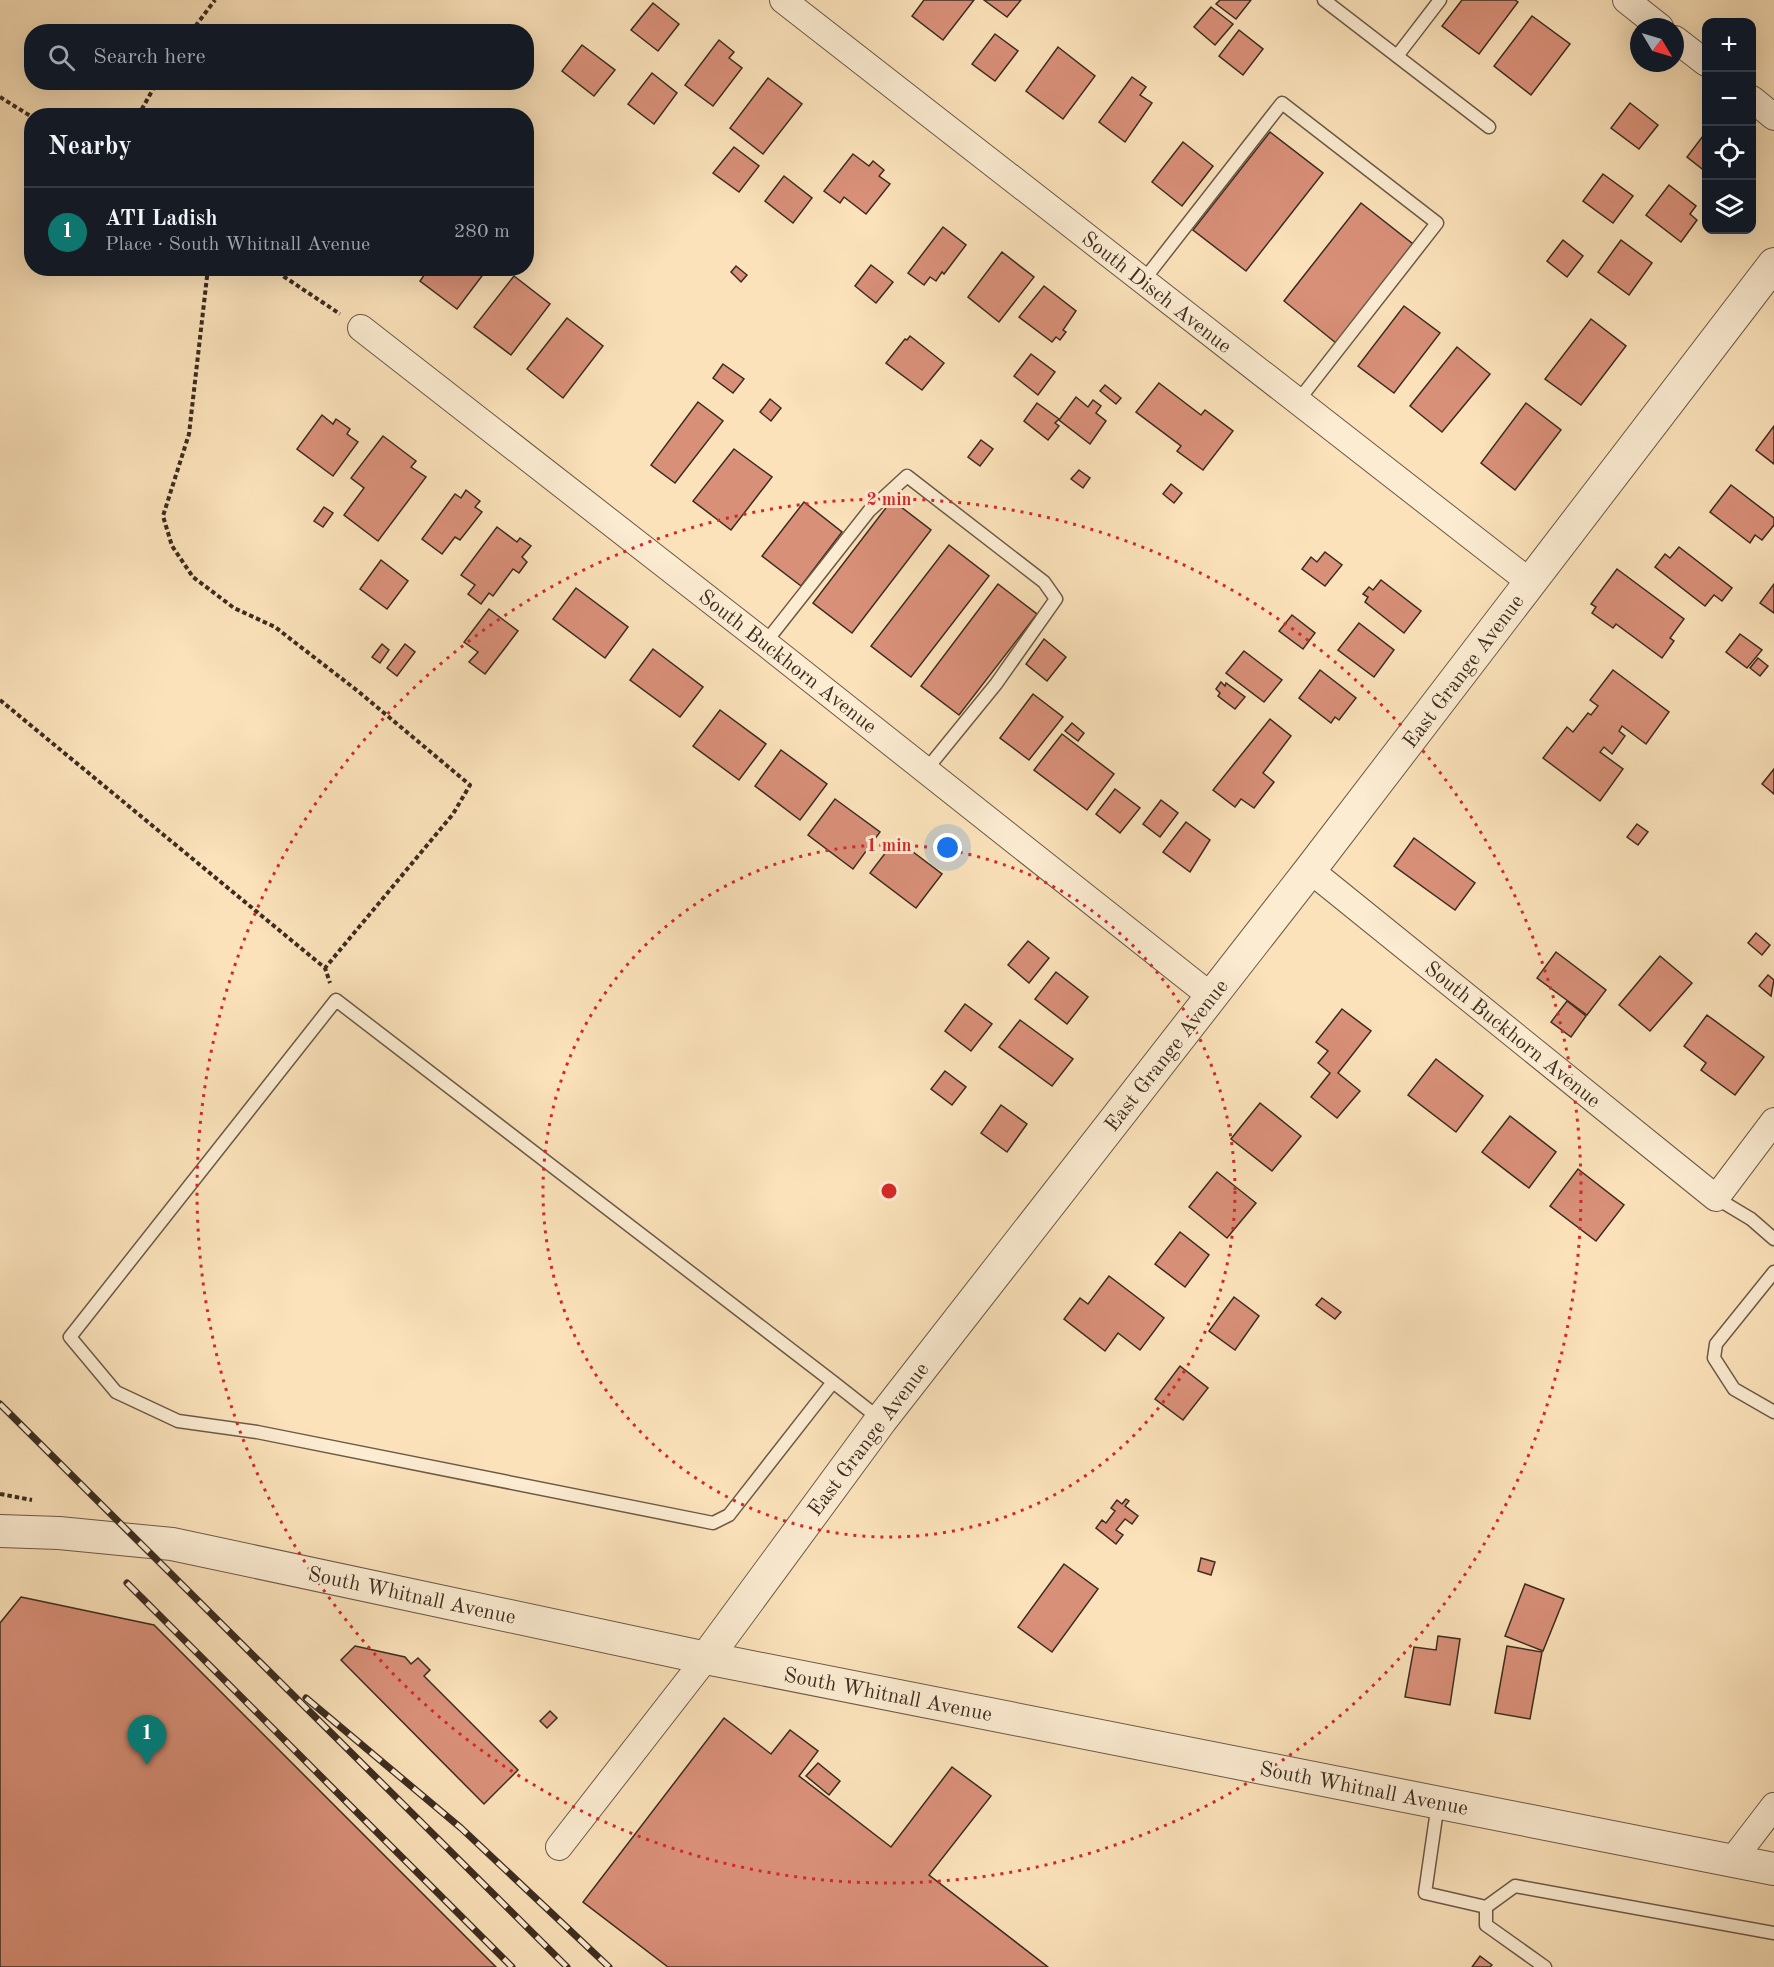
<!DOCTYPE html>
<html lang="en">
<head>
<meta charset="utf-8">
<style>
	body { margin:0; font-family:"Old Standard TT",serif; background:#20242c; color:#f1f3f6 }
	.controls { position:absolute; right:18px; top:18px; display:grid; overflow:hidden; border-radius:12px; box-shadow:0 6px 24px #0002 }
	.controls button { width:54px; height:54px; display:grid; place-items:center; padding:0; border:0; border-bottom:2px solid #363941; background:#171b24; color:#f1f3f6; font:30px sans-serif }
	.compass { position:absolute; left:1630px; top:18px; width:54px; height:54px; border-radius:50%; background:#171b24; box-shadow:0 6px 24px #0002; rotate:128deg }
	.you { position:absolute; left:948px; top:848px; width:21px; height:21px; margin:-15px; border:4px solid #fff; border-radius:50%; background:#1a73e8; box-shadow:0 0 0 9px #1a73e833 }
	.badge { display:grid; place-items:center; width:39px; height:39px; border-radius:50%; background:#0f766e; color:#fff; font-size:20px; font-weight:700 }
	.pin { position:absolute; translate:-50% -50px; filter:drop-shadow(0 2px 3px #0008) }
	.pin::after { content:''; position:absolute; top:32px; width:21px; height:18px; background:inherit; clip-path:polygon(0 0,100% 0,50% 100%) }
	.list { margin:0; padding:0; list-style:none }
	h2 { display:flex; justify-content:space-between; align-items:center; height:78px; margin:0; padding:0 24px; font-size:26px }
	h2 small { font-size:20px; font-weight:400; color:#9ea1a6 }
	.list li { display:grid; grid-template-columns:39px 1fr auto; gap:18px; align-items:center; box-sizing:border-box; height:90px; padding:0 24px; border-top:2px solid #363941 }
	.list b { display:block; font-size:22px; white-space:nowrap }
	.list p { margin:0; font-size:20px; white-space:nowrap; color:#9ea1a6 }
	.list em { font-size:20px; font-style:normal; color:#9ea1a6 }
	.icon { flex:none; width:33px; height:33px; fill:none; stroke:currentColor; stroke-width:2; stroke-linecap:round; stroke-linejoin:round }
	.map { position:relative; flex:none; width:1774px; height:1967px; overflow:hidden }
	.search { position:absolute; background:#171b24; box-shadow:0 6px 24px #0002; left:24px; top:24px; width:510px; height:66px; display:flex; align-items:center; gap:15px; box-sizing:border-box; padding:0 21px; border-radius:24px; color:#9ea1a6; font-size:22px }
	.panel { position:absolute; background:#171b24; box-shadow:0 6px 24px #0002; left:24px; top:108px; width:510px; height:168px; border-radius:24px }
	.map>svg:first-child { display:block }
	.building { fill:#d99079; stroke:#3c2c20; stroke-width:1.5 }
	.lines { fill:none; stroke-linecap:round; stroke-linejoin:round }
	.service-casing { stroke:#6c5a46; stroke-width:15 }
	.minor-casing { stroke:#6c5a46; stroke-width:28 }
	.tertiary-casing { stroke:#6c5a46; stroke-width:34 }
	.path { stroke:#3c2c20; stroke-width:4; stroke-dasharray:4.5 3; stroke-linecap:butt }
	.service { stroke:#fcecd2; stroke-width:12 }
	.minor { stroke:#fcecd2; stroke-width:26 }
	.tertiary { stroke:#fcecd2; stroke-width:32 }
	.rail-casing { stroke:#3c2c20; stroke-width:7 }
	.rail { stroke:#fcecd2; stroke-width:4.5; stroke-dasharray:14; stroke-linecap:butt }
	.ring { fill:none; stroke:#d62828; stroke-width:3; stroke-dasharray:3 6 }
	.labels { text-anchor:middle; stroke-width:6; stroke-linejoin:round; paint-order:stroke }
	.street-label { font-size:21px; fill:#3c2c20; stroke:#fcecd2 }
	.centre { fill:#d62828; stroke:#fcecd2; stroke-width:3 }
	.ring-label { font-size:18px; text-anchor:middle; font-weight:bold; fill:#d62828; stroke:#fcecd2; stroke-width:6; stroke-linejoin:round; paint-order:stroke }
</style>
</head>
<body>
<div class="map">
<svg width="1774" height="1967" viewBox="0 0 1774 1967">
	<rect width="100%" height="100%" fill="#fbe2ba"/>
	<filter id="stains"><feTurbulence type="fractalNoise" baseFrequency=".00333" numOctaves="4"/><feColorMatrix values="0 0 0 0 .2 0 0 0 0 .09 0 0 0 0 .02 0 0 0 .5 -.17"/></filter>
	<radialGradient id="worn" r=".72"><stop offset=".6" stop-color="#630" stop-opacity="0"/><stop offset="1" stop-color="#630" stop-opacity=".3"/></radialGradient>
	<g class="building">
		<path d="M924 0H974L943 40 912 16Z"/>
		<path d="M984 0H1021L1007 17Z"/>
		<path d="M1220 0H1251L1236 19 1216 4Z"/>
		<path d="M1462 0H1515L1518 2 1479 54 1442 26Z"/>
		<path d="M653 3 679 24 658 51 631 30Z"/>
		<path d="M1211 7 1233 24 1215 45 1194 27Z"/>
		<path d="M1532 16 1570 44 1531 95 1494 66Z"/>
		<path d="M1239 30 1263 49 1243 75 1219 56Z"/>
		<path d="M995 34 1018 51 995 81 972 64Z"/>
		<path d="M719 40 734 52 729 58 742 68 713 106 685 85Z"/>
		<path d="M582 45 615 70 594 96 562 71Z"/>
		<path d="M1058 47 1095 76 1063 119 1026 91Z"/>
		<path d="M652 73 677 93 654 124 628 104Z"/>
		<path d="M1132 77 1146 87 1140 95 1152 103 1125 142 1099 122Z"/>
		<path d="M768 78 802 104 763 154 730 128Z"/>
		<path d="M1630 103 1658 125 1639 149 1611 128Z"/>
		<path d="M1270 132 1323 173 1246 271 1193 230Z"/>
		<path d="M1706 132V172L1687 157Z"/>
		<path d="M1183 142 1213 166 1182 206 1152 182Z"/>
		<path d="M734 147 759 166 739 192 713 173Z"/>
		<path d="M853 154 869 166 873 161 884 170 879 176 890 184 866 214 844 197 840 203 824 191Z"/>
		<path d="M1603 174 1633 196 1613 223 1583 201Z"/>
		<path d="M784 176 812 198 793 223 765 201Z"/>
		<path d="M1669 185 1696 206 1690 214 1697 220 1681 242 1646 215Z"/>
		<path d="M1361 203 1413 244 1336 343 1284 301Z"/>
		<path d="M943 227 966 245 944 274 942 272 936 281 930 277 924 285 908 273Z"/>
		<path d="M1563 240 1583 256 1567 277 1547 261Z"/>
		<path d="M1621 240 1652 263 1629 295 1598 272Z"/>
		<path d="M1002 252 1034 277 999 322 968 297Z"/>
		<path d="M871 265 893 282 876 303 855 286Z"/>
		<path d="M736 266 747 275 741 282 731 272Z"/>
		<path d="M429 268H488L457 309 420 281Z"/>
		<path d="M514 276 550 304 511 355 474 327Z"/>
		<path d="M1044 286 1076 311 1063 330 1066 332 1060 340 1056 337 1052 342 1019 317Z"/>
		<path d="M1404 306 1440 333 1394 393 1358 366Z"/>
		<path d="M567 318 603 346 563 398 527 369Z"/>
		<path d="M1591 319 1626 346 1581 405 1545 379Z"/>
		<path d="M910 336 944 363 922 390 886 363 905 339 907 340Z"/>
		<path d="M1457 347 1490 374 1442 432 1410 406Z"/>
		<path d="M1031 354 1055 372 1038 395 1014 376Z"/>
		<path d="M723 364 744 379 733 393 713 378Z"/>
		<path d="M1159 383 1201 415 1205 410 1233 431 1203 470 1177 451 1181 446 1136 412Z"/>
		<path d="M1105 385 1121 398 1116 404 1100 391Z"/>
		<path d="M1076 397 1088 407 1093 400 1101 406 1096 413 1106 421 1090 444 1059 420Z"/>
		<path d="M770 399 781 408 771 421 760 412Z"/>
		<path d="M698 402 723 421 675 483 651 465Z"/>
		<path d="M1037 403 1059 419 1055 423 1059 426 1048 440 1024 421Z"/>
		<path d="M1526 403 1561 430 1515 490 1481 463Z"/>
		<path d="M322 415 333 424 336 419 350 429 347 434 358 442 333 476 297 449Z"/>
		<path d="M1774 426V464L1756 450Z"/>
		<path d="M383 436 416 461 411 467 426 477 378 541 344 515 364 488 351 478Z"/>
		<path d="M981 440 993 449 980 466 968 457Z"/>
		<path d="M734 449 772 477 731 530 693 501Z"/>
		<path d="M1079 470 1090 478 1083 488 1071 479Z"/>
		<path d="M1171 484 1182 493 1174 503 1163 494Z"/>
		<path d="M1731 485 1774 518V525L1762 540 1755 535 1750 543 1710 512Z"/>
		<path d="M466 490 480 501 475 507 482 512 460 540 455 537 442 554 422 539 455 494 461 498Z"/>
		<path d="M892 500 931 530 852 633 813 603Z"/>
		<path d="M804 502 842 532 801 586 762 556Z"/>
		<path d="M324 507 333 513 323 527 314 521Z"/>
		<path d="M497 527 517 542 520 538 531 546 522 557 527 562 519 573 513 569 493 596 489 593 481 604 468 594 475 585 461 575Z"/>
		<path d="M949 545 989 576 911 677 871 646Z"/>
		<path d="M1679 547 1732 588 1722 601 1714 595 1705 606 1655 567 1665 554 1670 558Z"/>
		<path d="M1325 552 1342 565 1325 586 1302 569 1311 557 1317 562Z"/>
		<path d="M381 560 408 581 387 609 360 589Z"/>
		<path d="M1617 569 1684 619 1670 638 1674 641 1662 658 1616 624 1613 628 1592 613 1596 607 1591 604Z"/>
		<path d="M1381 580 1421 611 1404 633 1365 602 1368 597 1363 594 1369 587 1373 590Z"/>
		<path d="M998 584 1037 614 959 715 921 686Z"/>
		<path d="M1774 584V613L1760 603Z"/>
		<path d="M576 588 628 627 605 658 553 619Z"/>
		<path d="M489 609 518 631 485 674 469 662 478 652 464 642Z"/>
		<path d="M1292 615 1315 633 1303 649 1279 631Z"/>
		<path d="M1359 623 1394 650 1374 677 1338 650Z"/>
		<path d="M1740 634 1762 650 1747 668 1726 652Z"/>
		<path d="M1044 639 1066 657 1047 681 1026 664Z"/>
		<path d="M382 644 389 650 380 663 372 657Z"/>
		<path d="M405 644 415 652 397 676 387 668Z"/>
		<path d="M653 649 703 687 680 717 630 680Z"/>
		<path d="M1244 651 1282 680 1264 702 1226 673Z"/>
		<path d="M1758 658 1768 666 1760 676 1750 668Z"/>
		<path d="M1320 670 1356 698 1339 720 1335 717 1331 723 1299 698Z"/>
		<path d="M1613 670 1669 712 1646 744 1622 726 1619 731 1625 736 1612 754 1604 747 1600 752 1623 769 1600 801 1543 758 1567 727 1573 732 1588 713 1591 715 1598 706 1590 700Z"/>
		<path d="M1221 682 1225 686 1226 683 1245 697 1235 709 1218 696 1220 693 1216 689Z"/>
		<path d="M1033 694 1063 717 1029 760 1000 738Z"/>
		<path d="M720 710 766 744 739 780 693 746Z"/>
		<path d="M1270 719 1291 736 1263 773 1274 782 1254 808 1241 799 1235 807 1213 790Z"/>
		<path d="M1072 723 1084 733 1078 741 1065 731Z"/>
		<path d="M1062 734 1114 774 1087 810 1034 770Z"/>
		<path d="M781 750 827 784 800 820 755 786Z"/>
		<path d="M1774 769V794L1762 784Z"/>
		<path d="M1115 789 1140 808 1120 833 1096 814Z"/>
		<path d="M835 799 880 832 853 869 808 835Z"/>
		<path d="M1161 800 1178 813 1160 837 1143 824Z"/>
		<path d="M1186 822 1210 840 1190 872 1163 852Z"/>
		<path d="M1637 824 1648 832 1638 845 1627 837Z"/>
		<path d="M1414 838 1475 883 1455 910 1394 866Z"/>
		<path d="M896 839 942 874 916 908 870 873Z"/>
		<path d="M1756 933 1770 945 1762 955 1748 943Z"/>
		<path d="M1028 941 1049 958 1029 983 1008 965Z"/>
		<path d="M1556 952 1606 990 1587 1015 1537 978Z"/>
		<path d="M1660 956 1692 983 1650 1031 1619 1005Z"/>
		<path d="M1056 972 1088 997 1067 1024 1035 999Z"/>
		<path d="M1768 975 1774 980 1771 996 1759 986Z"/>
		<path d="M1567 1001 1586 1016 1571 1037 1551 1022Z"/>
		<path d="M965 1004 992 1024 971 1051 945 1031Z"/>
		<path d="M1342 1009 1371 1031 1338 1073 1360 1091 1337 1118 1311 1097 1330 1073 1318 1063 1328 1051 1316 1042Z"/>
		<path d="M1707 1015 1764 1057 1735 1095 1701 1070 1706 1063 1684 1046Z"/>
		<path d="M1020 1020 1073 1059 1052 1086 999 1047Z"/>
		<path d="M1436 1059 1483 1096 1456 1132 1408 1095Z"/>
		<path d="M945 1071 966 1087 952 1105 931 1089Z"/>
		<path d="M1260 1103 1301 1136 1272 1171 1231 1139Z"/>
		<path d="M1001 1105 1027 1124 1007 1152 981 1133Z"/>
		<path d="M1510 1116 1556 1152 1529 1188 1482 1152Z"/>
		<path d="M1578 1169 1624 1205 1596 1241 1550 1206Z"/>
		<path d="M1217 1172 1256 1203 1227 1238 1189 1207Z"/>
		<path d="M1180 1232 1209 1255 1185 1287 1155 1264Z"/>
		<path d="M1109 1276 1164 1318 1140 1350 1118 1333 1105 1351 1064 1319 1080 1298 1088 1304Z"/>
		<path d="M1234 1297 1259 1316 1235 1350 1209 1331Z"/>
		<path d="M1322 1298 1341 1312 1335 1319 1316 1305Z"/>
		<path d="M1180 1366 1208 1388 1183 1420 1155 1399Z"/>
		<path d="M1126 1499 1129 1501 1125 1506 1138 1516 1132 1524 1125 1519 1116 1530 1123 1535 1116 1544 1096 1528 1102 1520 1106 1523 1115 1511 1111 1508 1117 1500 1122 1504Z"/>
		<path d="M1201 1558 1215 1562 1211 1575 1198 1571Z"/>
		<path d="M1064 1564 1098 1589 1052 1652 1018 1627Z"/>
		<path d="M1525 1584 1564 1599 1543 1651 1505 1636Z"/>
		<path d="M21 1597 154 1625 496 1967H0V1623Z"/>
		<path d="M1438 1636 1460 1639 1450 1705 1405 1697 1414 1647 1436 1650Z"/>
		<path d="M355 1646 405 1657 411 1664 418 1658 430 1670 424 1676 518 1770 484 1804 341 1660Z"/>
		<path d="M1507 1646 1542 1652 1530 1719 1495 1713Z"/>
		<path d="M550 1711 557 1718 547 1728 540 1721Z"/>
		<path d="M724 1718 771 1754 790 1730 818 1751 799 1776 891 1847 952 1767 991 1796 929 1875 1048 1967H668L583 1902Z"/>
		<path d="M818 1763 840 1781 829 1795 806 1776Z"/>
		<path d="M1480 1956 1492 1965 1490 1967H1472Z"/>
	</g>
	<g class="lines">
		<g class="service-casing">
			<g id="service">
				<path d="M1324 0 1489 127"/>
				<path d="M1397 56 1440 0"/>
				<path d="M1143 281 1282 103 1437 223 1298 401"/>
				<path d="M765 643 869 511 907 476 1044 582 1056 599 996 684 926 770"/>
				<path d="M1716 1198 1751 1219 1774 1239"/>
				<path d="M1774 1272 1716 1344 1714 1358 1734 1389 1774 1412"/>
				<path d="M833 1382 729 1515 713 1523 257 1432 178 1421 116 1392 70 1337 336 1000 833 1382 880 1419"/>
				<path d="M1438 1803 1425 1893 1486 1907 1515 1886 1774 1933"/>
				<path d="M1486 1907V1925L1545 1967"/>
			</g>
		</g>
		<g class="minor-casing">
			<g id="minor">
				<path d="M783 0 1531 583"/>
				<path d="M1626 0 1660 27"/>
				<path d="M1675 39 1706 63"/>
				<path d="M1752 99 1774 117"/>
				<path d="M361 328 765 643 1212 997"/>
				<path d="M1310 870 1716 1198 1774 1121"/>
				<path d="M559 1847 706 1658"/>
				<path d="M1731 1862 1774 1806"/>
			</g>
		</g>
		<g class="tertiary-casing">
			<g id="tertiary">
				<path d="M0 1531 59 1533 172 1544 706 1658 1774 1869"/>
				<path d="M706 1658 881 1420 1310 870 1774 264"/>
			</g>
		</g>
		<g class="path">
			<path d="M191 32 215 0"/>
			<path d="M0 97 32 117"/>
			<path d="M138 116 157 82"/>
			<path d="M208 268 189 434 163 516 172 546 193 577 234 608 275 627 359 692 470 785 453 814 325 968"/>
			<path d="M271 268 340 314"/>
			<path d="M0 700 325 968 330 983"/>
			<path d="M0 1494 32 1500"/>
		</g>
		<use href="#service" class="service"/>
		<use href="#minor" class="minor"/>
		<use href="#tertiary" class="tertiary"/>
		<g class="rail-casing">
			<g id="rail">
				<path d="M0 1404 567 1967"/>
				<path d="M127 1583 512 1967"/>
				<path d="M306 1698 461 1828 609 1967"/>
			</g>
		</g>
		<use href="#rail" class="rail"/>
	</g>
	<g class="ring">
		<circle cx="889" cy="1191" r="346"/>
		<circle cx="889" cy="1191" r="692"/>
	</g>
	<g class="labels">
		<g class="street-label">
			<text transform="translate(1157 292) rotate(38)" y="7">South Disch Avenue</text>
			<text transform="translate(788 661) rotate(38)" y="7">South Buckhorn Avenue</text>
			<text transform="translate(1463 671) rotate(-53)" y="7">East Grange Avenue</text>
			<text transform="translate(1513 1034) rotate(39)" y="7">South Buckhorn Avenue</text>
			<text transform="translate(1166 1055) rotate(-52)" y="7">East Grange Avenue</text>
			<text transform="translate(868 1439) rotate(-53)" y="7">East Grange Avenue</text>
			<text transform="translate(412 1595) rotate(12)" y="7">South Whitnall Avenue</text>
			<text transform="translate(888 1694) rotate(11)" y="7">South Whitnall Avenue</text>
			<text transform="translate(1364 1788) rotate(11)" y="7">South Whitnall Avenue</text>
		</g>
	</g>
	<circle cx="889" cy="1191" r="9" class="centre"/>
	<g class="ring-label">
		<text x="889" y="505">2 min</text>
		<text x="889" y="851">1 min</text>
	</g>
	<rect width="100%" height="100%" filter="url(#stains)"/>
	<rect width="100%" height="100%" fill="url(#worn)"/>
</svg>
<div class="controls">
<button>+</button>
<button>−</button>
<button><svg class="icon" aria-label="locate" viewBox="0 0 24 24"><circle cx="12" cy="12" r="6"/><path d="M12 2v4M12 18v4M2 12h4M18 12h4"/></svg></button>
<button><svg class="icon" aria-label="layers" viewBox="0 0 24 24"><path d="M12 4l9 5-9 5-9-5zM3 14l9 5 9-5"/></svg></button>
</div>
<svg class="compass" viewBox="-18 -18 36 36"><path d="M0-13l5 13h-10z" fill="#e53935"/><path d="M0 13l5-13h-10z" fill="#9ea1a6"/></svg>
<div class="you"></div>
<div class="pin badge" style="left:147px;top:1765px">1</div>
<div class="search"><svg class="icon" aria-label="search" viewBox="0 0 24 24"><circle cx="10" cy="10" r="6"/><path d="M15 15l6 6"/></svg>Search here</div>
<section class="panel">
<h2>Nearby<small></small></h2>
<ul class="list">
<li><span class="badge">1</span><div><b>ATI Ladish</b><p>Place · South Whitnall Avenue</p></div><em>280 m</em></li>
</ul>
</section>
</div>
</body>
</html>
